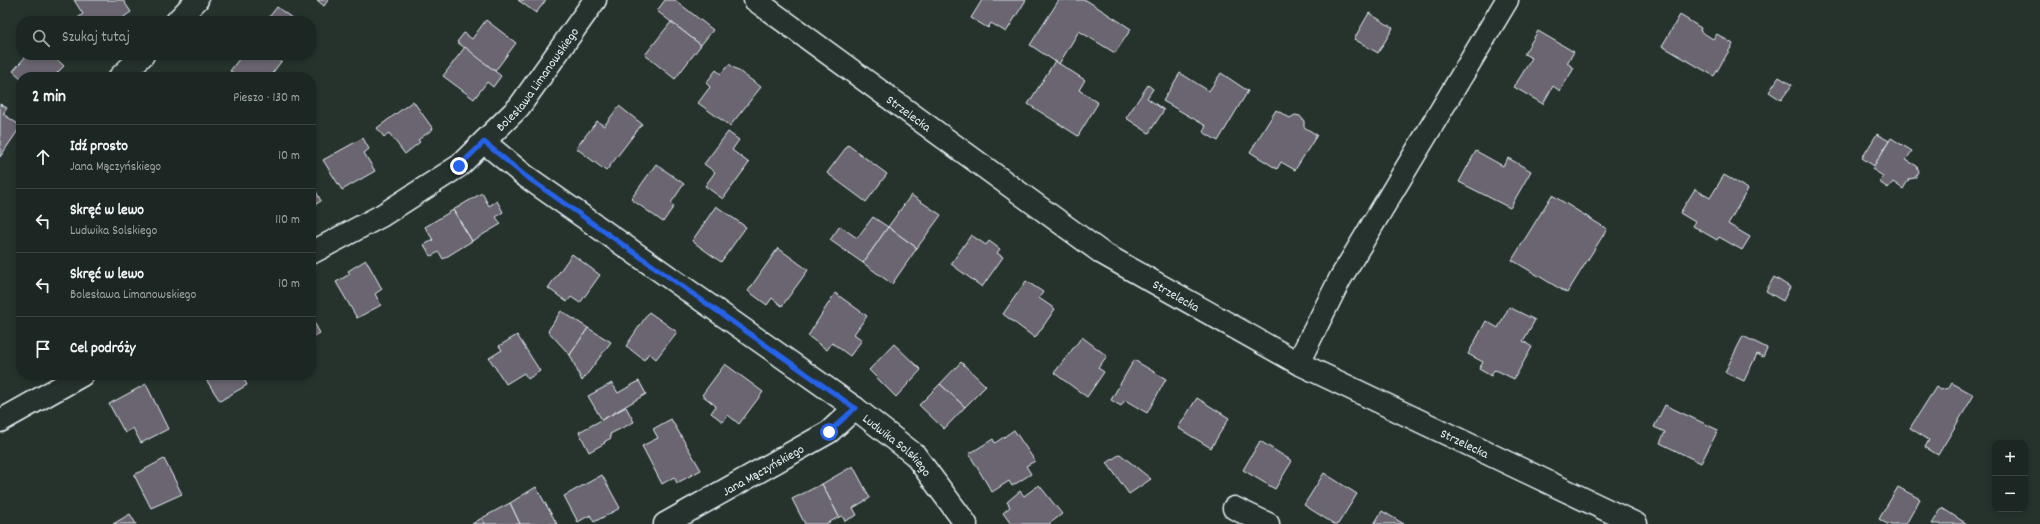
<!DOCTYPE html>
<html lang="pl">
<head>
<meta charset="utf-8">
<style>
	body { margin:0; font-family:Dekko,sans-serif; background:#252e2a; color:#f1f3f6 }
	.controls { position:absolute; right:12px; bottom:12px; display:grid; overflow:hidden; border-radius:8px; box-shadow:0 2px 6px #0003 }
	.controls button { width:36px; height:36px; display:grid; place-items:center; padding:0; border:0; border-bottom:1px solid #3a4340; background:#1c2622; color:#f1f3f6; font:20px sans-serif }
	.stop { position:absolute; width:12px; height:12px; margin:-9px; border:3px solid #2563eb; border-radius:50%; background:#fff }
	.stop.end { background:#2563eb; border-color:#fff; box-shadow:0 1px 4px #0008 }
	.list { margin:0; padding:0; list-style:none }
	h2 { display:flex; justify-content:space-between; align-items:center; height:52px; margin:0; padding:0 16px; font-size:17px }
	h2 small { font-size:13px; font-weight:400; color:#a0a5a5 }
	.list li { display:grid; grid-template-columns:26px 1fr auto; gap:12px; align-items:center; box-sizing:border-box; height:64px; padding:0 16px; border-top:1px solid #3a4340 }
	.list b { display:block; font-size:15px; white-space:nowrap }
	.list p { margin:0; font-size:13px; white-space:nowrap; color:#a0a5a5 }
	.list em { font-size:13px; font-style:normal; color:#a0a5a5 }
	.icon { flex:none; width:22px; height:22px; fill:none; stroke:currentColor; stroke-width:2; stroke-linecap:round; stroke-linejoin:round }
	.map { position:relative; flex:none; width:2040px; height:524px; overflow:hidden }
	.search { position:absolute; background:#1c2622; box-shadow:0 2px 6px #0003; left:16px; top:16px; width:300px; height:44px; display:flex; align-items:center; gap:10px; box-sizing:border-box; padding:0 14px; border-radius:16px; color:#a0a5a5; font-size:15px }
	.panel { position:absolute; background:#1c2622; box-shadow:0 2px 6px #0003; left:16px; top:72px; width:300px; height:308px; border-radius:16px }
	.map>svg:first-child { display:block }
	.building { fill:#6a6570; stroke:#e8f1f8 }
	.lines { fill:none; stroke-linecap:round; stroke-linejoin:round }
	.street-casing { stroke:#e8f1f8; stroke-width:25 }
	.secondary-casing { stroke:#e8f1f8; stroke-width:25 }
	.street { stroke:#26332d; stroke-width:22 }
	.secondary { stroke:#26332d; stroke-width:22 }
	.route { stroke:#2563eb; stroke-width:5 }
	.labels { text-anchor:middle; stroke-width:3.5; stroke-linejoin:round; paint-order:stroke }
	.street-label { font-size:13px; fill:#e8f1f8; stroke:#26332d }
</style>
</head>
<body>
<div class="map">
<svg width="2040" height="524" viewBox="0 0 2040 524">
	<rect width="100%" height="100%" fill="#26332d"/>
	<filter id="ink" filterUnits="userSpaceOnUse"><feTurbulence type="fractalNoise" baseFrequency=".025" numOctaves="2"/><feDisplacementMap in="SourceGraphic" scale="8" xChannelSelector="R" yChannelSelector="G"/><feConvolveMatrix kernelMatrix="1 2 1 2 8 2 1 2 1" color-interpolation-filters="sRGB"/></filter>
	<g filter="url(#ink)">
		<g class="building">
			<path d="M74 0H123L131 12 118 21H74L83 14Z"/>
			<path d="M317 0H328L324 6Z"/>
			<path d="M518 0H546L536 13Z"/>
			<path d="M665 0H675L713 30 701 45 657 11Z"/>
			<path d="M982 0H1026L1006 32 991 23 988 28 971 18Z"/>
			<path d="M1059 0H1086L1131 29 1115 53 1079 31 1059 64 1030 45Z"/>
			<path d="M277 7 296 21H266Z"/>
			<path d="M1369 13 1393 28 1378 53 1354 39Z"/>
			<path d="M1680 15 1701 28 1700 31 1713 39 1717 34 1733 44 1714 76 1662 46Z"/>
			<path d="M486 20 516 43 495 71 457 42 464 33 472 39Z"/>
			<path d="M671 22 701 45 675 79 645 55Z"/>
			<path d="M1538 31 1574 52 1567 63 1574 68 1560 91 1553 86 1543 104 1514 87 1532 58 1524 54Z"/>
			<path d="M465 47 501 76 493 87 487 82 474 99 443 76Z"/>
			<path d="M27 55H52L64 66 53 77 21 78 13 71Z"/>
			<path d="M242 55H277L283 59 271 75 273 77H239L230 71Z"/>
			<path d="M1055 61 1085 80 1079 90 1098 103 1078 136 1028 104Z"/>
			<path d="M729 64 761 87 730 126 698 103 710 87 706 83 716 70 721 74Z"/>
			<path d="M1180 73 1209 91 1221 73 1248 91 1218 141 1203 132 1206 126 1163 101Z"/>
			<path d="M1779 77 1792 85 1781 100 1769 92Z"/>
			<path d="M1148 85 1153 89 1147 98 1164 110 1149 133 1126 118Z"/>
			<path d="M413 101 433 129 418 140 420 142 405 154 389 133 384 137 377 128Z"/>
			<path d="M0 104 7 108 3 114 21 126 0 157Z"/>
			<path d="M619 106 642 124 606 171 576 148 597 121 604 126Z"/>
			<path d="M1276 110 1290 118 1295 115 1300 116 1304 121V127L1317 135 1295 170 1281 162 1277 169 1250 152Z"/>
			<path d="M728 132 739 140 732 150 749 163 723 199 705 186 715 172 704 164Z"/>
			<path d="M1877 134 1889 141 1874 166 1862 158Z"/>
			<path d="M363 138 369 149 364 153 375 171 342 190 323 160Z"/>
			<path d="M1891 138 1912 151 1906 160 1917 166 1919 172 1915 178 1909 179 1903 189 1893 182 1888 188 1879 182 1883 176 1872 169Z"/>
			<path d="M848 145 887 174 866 202 827 173Z"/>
			<path d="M1476 151 1503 166 1508 158 1531 171 1510 208 1459 182Z"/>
			<path d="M656 164 684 184 671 203 674 206 663 222 631 199Z"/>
			<path d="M1724 175 1748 189 1728 224 1750 237 1742 250 1719 237 1717 240 1693 226 1695 222 1680 213 1695 189 1710 198Z"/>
			<path d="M311 182 321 201 311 207Z"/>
			<path d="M482 193 489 206 497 201 503 212 496 217 501 224 472 241 453 210Z"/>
			<path d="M911 195 941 215 917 248 888 227Z"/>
			<path d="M1552 195 1607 229 1567 293 1512 260Z"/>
			<path d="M716 206 746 227 721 262 692 241Z"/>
			<path d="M453 210 472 241 443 259 439 252 431 256 424 245 433 240 425 227Z"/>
			<path d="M873 217 888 227 863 263 830 240 840 226 857 238Z"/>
			<path d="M888 227 917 248 892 284 863 263Z"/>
			<path d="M971 235 986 245 989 241 1000 249 997 253 1003 257 982 287 951 264Z"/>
			<path d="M778 248 808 270 782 306 772 298 767 305 748 291Z"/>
			<path d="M572 254 600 275 580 303 571 297 567 302 548 288Z"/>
			<path d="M366 260 382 289 375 294 381 305 357 318 336 282 350 274 348 271Z"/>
			<path d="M1774 277 1790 287 1783 301 1766 291Z"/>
			<path d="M1026 281 1043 292 1039 298 1055 309 1035 338 1003 314Z"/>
			<path d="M835 293 867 316 854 334 862 340 850 356 832 343 827 350 808 336Z"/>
			<path d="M1509 307 1535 320 1523 341 1532 347 1514 379 1498 371 1494 370 1491 376 1479 369 1483 362 1468 354 1486 321 1498 328Z"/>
			<path d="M561 311 588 328 570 355 548 331Z"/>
			<path d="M649 312 677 332 656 359 649 353 644 360 626 346Z"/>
			<path d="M311 317 320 333 311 338Z"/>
			<path d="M588 328 611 342 582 381 570 355Z"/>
			<path d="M517 335 540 371 528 379 524 373 506 384 489 358 502 350 499 346Z"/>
			<path d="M1743 336 1767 348 1763 357 1757 354 1744 381 1725 372Z"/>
			<path d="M1082 337 1107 356 1098 368 1104 372 1087 397 1054 373Z"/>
			<path d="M894 344 921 370 896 397 869 370Z"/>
			<path d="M1134 360 1166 379 1147 413 1125 400 1121 406 1111 400Z"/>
			<path d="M961 362 986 386 965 407 940 384Z"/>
			<path d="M725 364 763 392 739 424 728 415 723 422 711 413 716 406 702 395Z"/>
			<path d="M203 375H245L243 377 247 385 220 401Z"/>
			<path d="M639 381 646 394 602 420 588 396 612 383 618 393Z"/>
			<path d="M1952 383 1974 395 1938 455 1925 447 1929 440 1910 428 1936 387 1940 390 1949 388Z"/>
			<path d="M146 384 168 429 141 443 133 428 125 433 109 404Z"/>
			<path d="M940 384 965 407 944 429 919 405Z"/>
			<path d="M1197 398 1229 418 1211 448 1178 428Z"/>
			<path d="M1665 405 1718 430 1701 463 1660 443 1665 432 1654 427Z"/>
			<path d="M626 407 634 422 610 434 611 438 604 442 605 443 589 452 579 432Z"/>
			<path d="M671 419 701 470 677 483 674 477 662 484 642 446 658 438 653 429Z"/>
			<path d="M1014 430 1035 461 1026 466 1031 474 1012 486 1009 481 992 492 969 454 993 439 995 443Z"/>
			<path d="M1260 441 1292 461 1275 489 1243 470Z"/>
			<path d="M1120 454 1151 479 1129 494 1107 463Z"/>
			<path d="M164 459 182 494 151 508 134 475Z"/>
			<path d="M853 466 870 498 853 508 857 515 845 521 842 516 839 517 822 484Z"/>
			<path d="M1324 473 1357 494 1338 524H1334L1304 505Z"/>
			<path d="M602 475 620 508 594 522 590 515 578 522 564 496Z"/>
			<path d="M822 484 839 517 826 524H805L792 499Z"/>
			<path d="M1039 485 1062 514 1049 524H1011L1003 513 1010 507 1007 502 1020 491 1024 496Z"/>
			<path d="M536 487 557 524H520L510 503Z"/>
			<path d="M1898 487 1920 499 1906 524H1887L1879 519Z"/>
			<path d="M510 503 520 524H485L482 518Z"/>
			<path d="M1942 508 1967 524H1932Z"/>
			<path d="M1382 511 1404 524H1374Z"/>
			<path d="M130 514 136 524H113Z"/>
			<path d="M482 518 485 524H472Z"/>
		</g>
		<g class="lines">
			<g class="street-casing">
				<g id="street">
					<path d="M177 21 197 0"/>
					<path d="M120 77 143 55"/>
					<path id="s1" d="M484 142 524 175 855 408 915 455 966 524"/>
					<path id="s2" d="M311 253 381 216 459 166 519 107 595 0"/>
					<path d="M1298 363 1340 279 1507 0"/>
					<path d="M0 421 82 375"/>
					<path d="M1234 508 1268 524"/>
					<path id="s3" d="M665 524 829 432 855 408"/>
				</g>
			</g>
			<g class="secondary-casing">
				<g id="secondary">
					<path id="s4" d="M755 0 1102 253 1298 363 1636 524"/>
				</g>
			</g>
			<use href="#street" class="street"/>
			<use href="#secondary" class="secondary"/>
		</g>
	</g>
	<g class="lines" filter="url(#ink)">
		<path class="route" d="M459 166 484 142 524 175 855 408 829 432"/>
	</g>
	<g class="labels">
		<g class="street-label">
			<text dy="5" stroke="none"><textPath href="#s2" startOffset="289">Bolesława Limanowskiego</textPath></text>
			<text dy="5" stroke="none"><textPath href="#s4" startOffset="191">Strzelecka</textPath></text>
			<text dy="5" stroke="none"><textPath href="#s4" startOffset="515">Strzelecka</textPath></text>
			<text dy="5" stroke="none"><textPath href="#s4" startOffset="839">Strzelecka</textPath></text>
			<text dy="5" stroke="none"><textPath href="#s1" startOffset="513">Ludwika Solskiego</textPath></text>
			<text dy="5" stroke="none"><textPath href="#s3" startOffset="112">Jana Mączyńskiego</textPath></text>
		</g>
	</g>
</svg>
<div class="controls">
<button>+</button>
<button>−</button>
</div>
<div class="stop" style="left:829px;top:432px"></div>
<div class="stop end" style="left:459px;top:166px"></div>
<div class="search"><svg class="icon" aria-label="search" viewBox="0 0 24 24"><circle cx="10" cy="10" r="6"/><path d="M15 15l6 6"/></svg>Szukaj tutaj</div>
<section class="panel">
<h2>2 min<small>Pieszo · 130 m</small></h2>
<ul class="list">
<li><svg class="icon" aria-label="ahead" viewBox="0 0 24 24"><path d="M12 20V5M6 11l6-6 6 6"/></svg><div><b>Idź prosto</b><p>Jana Mączyńskiego</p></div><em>10 m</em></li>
<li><svg class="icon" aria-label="left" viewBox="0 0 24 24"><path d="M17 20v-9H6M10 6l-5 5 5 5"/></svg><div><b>Skręć w lewo</b><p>Ludwika Solskiego</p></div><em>110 m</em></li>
<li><svg class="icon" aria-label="left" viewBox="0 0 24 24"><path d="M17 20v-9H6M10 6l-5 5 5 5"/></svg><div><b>Skręć w lewo</b><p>Bolesława Limanowskiego</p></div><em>10 m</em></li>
<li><svg class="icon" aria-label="arrive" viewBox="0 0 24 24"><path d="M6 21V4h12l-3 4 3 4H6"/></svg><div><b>Cel podróży</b></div></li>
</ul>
</section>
</div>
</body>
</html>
